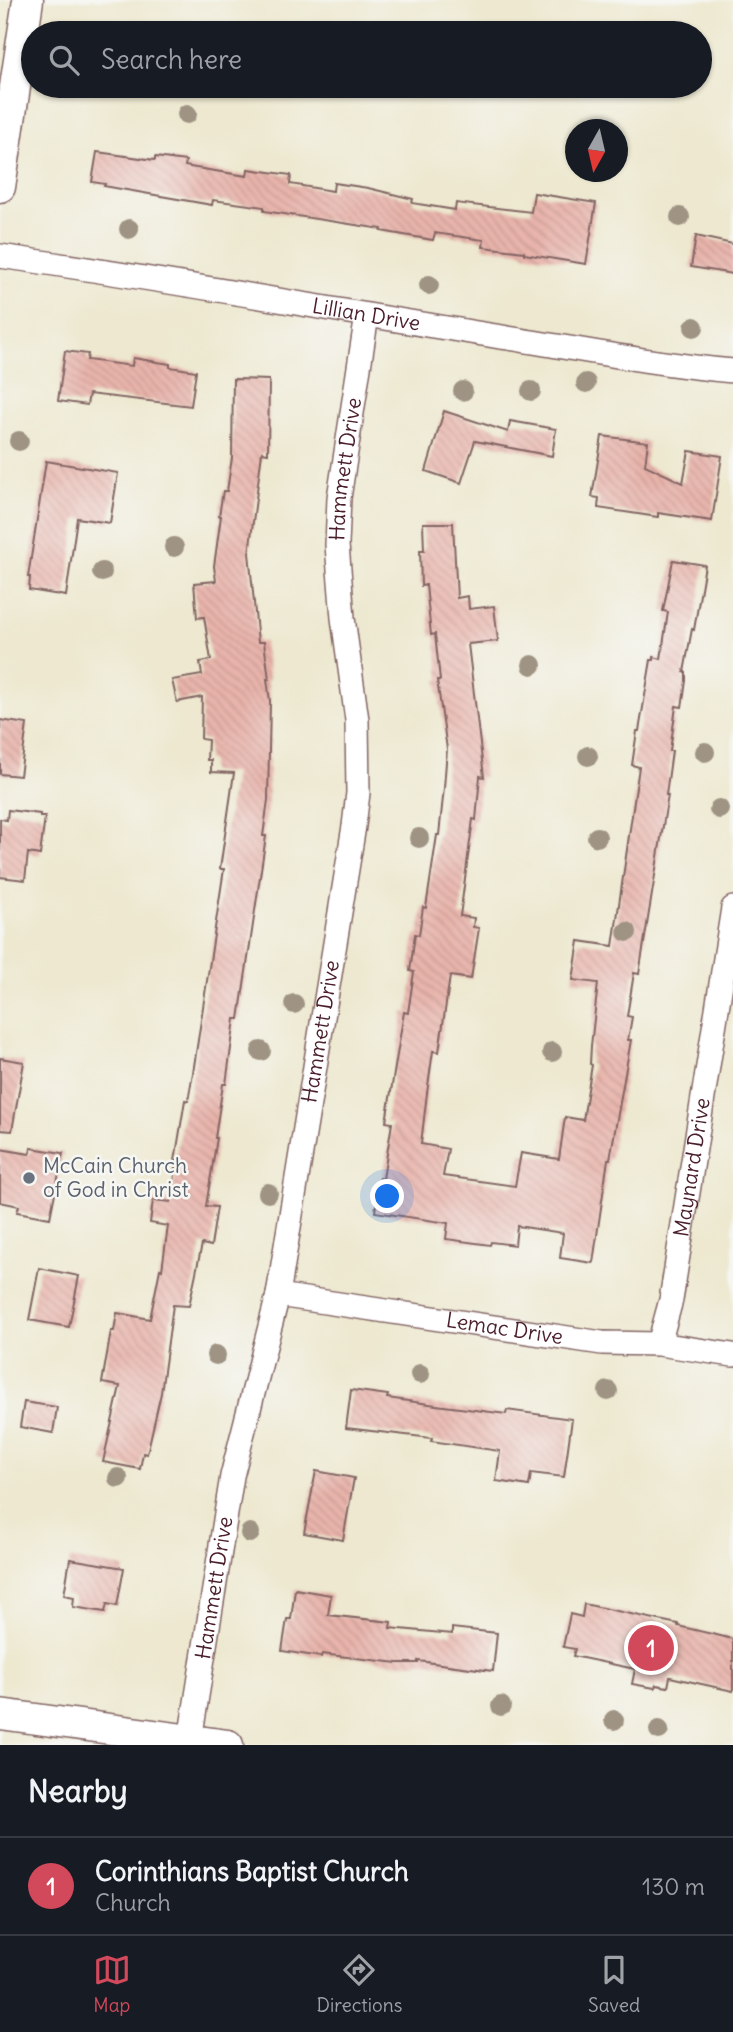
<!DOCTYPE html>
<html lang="en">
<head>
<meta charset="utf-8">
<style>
	body { margin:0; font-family:Delius,sans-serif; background:#20242c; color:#f1f3f6 }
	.compass { position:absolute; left:565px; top:119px; width:63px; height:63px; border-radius:50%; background:#171b24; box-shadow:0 2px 5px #0004; rotate:188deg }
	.you { position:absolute; left:388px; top:1197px; width:24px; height:24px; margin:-18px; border:5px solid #fff; border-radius:50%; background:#1a73e8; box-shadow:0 0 0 10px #1a73e833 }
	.badge { display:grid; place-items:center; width:46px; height:46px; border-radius:50%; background:#d1495b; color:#fff; font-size:23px; font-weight:700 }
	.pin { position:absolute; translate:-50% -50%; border:4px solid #fff; box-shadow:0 2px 7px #0006 }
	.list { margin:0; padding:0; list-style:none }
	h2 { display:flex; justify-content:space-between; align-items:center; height:91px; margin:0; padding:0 28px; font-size:30px }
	h2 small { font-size:23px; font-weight:400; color:#9ea1a6 }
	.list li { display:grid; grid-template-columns:46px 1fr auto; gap:21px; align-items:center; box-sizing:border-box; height:98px; padding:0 28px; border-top:2px solid #363941 }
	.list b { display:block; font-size:26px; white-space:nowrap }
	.list p { margin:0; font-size:23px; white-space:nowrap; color:#9ea1a6 }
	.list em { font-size:23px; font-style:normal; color:#9ea1a6 }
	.icon { flex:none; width:38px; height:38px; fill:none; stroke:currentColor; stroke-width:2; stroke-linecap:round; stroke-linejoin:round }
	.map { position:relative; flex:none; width:733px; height:1745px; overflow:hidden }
	.search { position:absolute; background:#171b24; box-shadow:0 2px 5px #0004; left:21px; right:21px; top:21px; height:77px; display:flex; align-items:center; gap:18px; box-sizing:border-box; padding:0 24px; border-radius:38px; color:#9ea1a6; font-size:26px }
	.sheet { height:189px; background:#171b24 }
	nav { display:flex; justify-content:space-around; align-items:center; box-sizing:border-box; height:98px; border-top:2px solid #363941; background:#171b24; font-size:19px; color:#9ea1a6 }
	nav a { display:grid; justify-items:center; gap:4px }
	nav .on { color:#d1495b }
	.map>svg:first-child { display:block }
	.building { fill:url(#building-back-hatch) }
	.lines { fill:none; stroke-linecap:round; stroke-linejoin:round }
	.minor-casing { stroke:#836564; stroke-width:26 }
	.tertiary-casing { stroke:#836564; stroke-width:33 }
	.minor { stroke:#fff; stroke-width:23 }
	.tertiary { stroke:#fff; stroke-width:30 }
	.tree { fill:#9f9383 }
	.worship-dot { fill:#6b7280; stroke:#f6f6f2; stroke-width:2.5 }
	.labels { text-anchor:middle; stroke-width:5; stroke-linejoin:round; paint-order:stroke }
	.street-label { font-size:21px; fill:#4a1f2b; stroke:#f6f6f2 }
	.worship-label { font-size:21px; fill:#5b616d; stroke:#f6f6f2; text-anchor:start }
</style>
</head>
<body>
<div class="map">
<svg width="733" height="1745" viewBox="0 0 733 1745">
	<defs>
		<pattern id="building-back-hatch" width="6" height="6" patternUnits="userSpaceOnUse" patternTransform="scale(1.75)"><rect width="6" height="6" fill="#e8b4ab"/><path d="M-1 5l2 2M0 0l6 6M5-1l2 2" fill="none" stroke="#c89a93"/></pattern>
	</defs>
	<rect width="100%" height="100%" fill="#f6f6f2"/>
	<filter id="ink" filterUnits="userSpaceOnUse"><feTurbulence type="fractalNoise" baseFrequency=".0143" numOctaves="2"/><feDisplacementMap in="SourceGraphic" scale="14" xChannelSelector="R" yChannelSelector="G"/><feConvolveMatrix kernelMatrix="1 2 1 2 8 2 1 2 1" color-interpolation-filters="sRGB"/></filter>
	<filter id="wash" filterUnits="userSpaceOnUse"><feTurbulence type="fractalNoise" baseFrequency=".00686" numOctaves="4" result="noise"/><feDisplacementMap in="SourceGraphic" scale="28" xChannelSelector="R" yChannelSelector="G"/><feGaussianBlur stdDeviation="1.57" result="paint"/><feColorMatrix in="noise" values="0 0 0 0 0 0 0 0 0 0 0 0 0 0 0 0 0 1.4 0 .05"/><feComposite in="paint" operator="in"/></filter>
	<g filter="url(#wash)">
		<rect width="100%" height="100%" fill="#ede8cf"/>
		<g id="blocks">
			<g class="building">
				<path d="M97 152 155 160V157L186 161 185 166 190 167 247 176 248 169 291 175 290 184 333 191 334 183 368 188 413 199 412 203 455 210 456 203 531 212 534 193 596 203 586 264 524 254V252L483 247 484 240 435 233 433 240 381 231 382 229 264 211V207L213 200 212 205 104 186 105 184 92 182Z"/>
				<path d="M696 236 733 244V274L691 267Z"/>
				<path d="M65 351 88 354 87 360 132 366 133 358 170 364V367L196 371 191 406 89 394 87 405 58 401Z"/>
				<path d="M233 379 269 380 268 453 262 452 249 553 258 642H264L269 679H267L270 701 268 800 263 836H266L239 1019H235L226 1084H223L215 1138H217L206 1206 217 1207 211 1246 202 1244 189 1306 173 1305 161 1393 147 1454 143 1453 140 1469 103 1462 120 1386 102 1383 111 1331H114L117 1313 150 1319 160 1269 162 1270 168 1226 150 1223 153 1200 171 1202 177 1161H175L185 1100 188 1101 193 1073 224 869H220L234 773 211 772V760H207L208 740 201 739 202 697 177 702 172 680 202 675 200 662 211 660 204 617 197 618 194 583 216 581 214 566 221 516H219L223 491H227L232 458Z"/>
				<path d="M444 411 508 432 510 421 556 429 552 456 475 441 461 483 426 471Z"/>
				<path d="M602 436 648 442 645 465 683 483 689 451 722 456 712 521 658 513V517L598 508 599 498 592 497Z"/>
				<path d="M46 461 118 473 110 523 77 518 66 596 29 590 30 577H28Z"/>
				<path d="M423 523H453L457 598 468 596 469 609 494 606 498 641 468 644 484 777 480 776 476 820 473 819 460 916 474 918 473 927 479 928 471 979 450 976 439 1052 433 1051 427 1093 421 1144 448 1149 443 1176 515 1186 521 1153 559 1159 565 1117 583 1120 592 1065 590 1064 591 1046 598 983 573 980 579 941 613 946 639 767 632 765 637 731H639L651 660H654V657L661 659 668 612 663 611 673 560 705 565 694 630 692 629 684 672H686V681L682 707 676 706 670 751H672L666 795H668L639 974 634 973 627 1016 632 1017 628 1040H631L610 1159H608L593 1263 560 1258 563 1233 517 1226 515 1245 491 1242 490 1245 446 1239 448 1223 375 1212 380 1178 383 1179 392 1123 386 1122 404 1012 408 1013 414 972 410 971 415 934 419 935 423 907 426 908 437 835H439L444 788 447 749 437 680H440L435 634 431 635 426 585 421 586 420 550H424Z"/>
				<path d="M0 720 27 724 20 776 0 774Z"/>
				<path d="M8 810 40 814V817H45L40 855 28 853 25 880 0 877V819L7 820Z"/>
				<path d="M0 1058 24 1062 12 1131 0 1130Z"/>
				<path d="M31 1148 63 1153 50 1218 17 1212 19 1206 0 1202V1149L30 1154Z"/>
				<path d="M39 1268 79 1276 69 1327 29 1320Z"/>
				<path d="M351 1390 388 1395 387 1398 436 1405 506 1414 507 1410 572 1419 564 1477 531 1473 529 1486 496 1481 500 1451 431 1441 432 1438 346 1428Z"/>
				<path d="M24 1402 57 1407 53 1433 20 1427Z"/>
				<path d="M316 1471 354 1478 343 1540 304 1533Z"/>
				<path d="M70 1559 124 1568 117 1606 107 1604 105 1612 73 1607 74 1597 64 1595Z"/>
				<path d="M295 1589 331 1595 328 1615 391 1622 390 1628 452 1634V1628L497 1633 493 1671 418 1661V1663H398L322 1654 321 1657 282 1651 287 1619H291Z"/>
				<path d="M584 1604 678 1624V1626L733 1639V1691L670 1677 668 1687 656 1685 655 1688 632 1684 635 1669 573 1656 575 1649 563 1647 570 1614 582 1617Z"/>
			</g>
		</g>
	</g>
	<g filter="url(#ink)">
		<use href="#blocks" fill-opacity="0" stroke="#836564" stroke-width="2"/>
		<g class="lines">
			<g class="minor-casing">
				<g id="minor">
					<path id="s1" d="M0 256C170 280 338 311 508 338 583 350 657 364 733 371"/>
					<path id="s2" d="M278 1295 602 1343 659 1344 733 1355"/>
					<path id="s3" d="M659 1344 671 1300 733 908"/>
					<path id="s4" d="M190 1740 232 1476 278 1295 354 826 358 793 357 720 343 618 337 545 339 498 367 315"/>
				</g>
			</g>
			<g class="tertiary-casing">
				<g id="tertiary">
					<path d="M0 187 28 0"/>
					<path d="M0 1714 228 1745"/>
				</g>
			</g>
			<use href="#minor" class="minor"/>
			<use href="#tertiary" class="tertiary"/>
		</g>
		<g class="tree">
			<circle cx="187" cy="114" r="10"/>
			<circle cx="680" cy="217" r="10"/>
			<circle cx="129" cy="229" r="10"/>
			<circle cx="429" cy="285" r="10"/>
			<circle cx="694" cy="327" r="10"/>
			<circle cx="586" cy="383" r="10"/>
			<circle cx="463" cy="391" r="10"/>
			<circle cx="531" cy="391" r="10"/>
			<circle cx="19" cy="441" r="10"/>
			<circle cx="174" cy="547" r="10"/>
			<circle cx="102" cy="572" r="10"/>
			<circle cx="532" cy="665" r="10"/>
			<circle cx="705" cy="752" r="10"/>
			<circle cx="588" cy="756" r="10"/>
			<circle cx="719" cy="809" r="10"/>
			<circle cx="597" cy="837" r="10"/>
			<circle cx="419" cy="838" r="10"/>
			<circle cx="627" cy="932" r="10"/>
			<circle cx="294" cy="1004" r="10"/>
			<circle cx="261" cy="1051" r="10"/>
			<circle cx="552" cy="1052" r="10"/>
			<circle cx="268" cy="1193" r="10"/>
			<circle cx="216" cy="1355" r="10"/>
			<circle cx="420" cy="1374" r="10"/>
			<circle cx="608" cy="1391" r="10"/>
			<circle cx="118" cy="1478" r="10"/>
			<circle cx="250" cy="1533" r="10"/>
			<circle cx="501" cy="1706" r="10"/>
			<circle cx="614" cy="1720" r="10"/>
			<circle cx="659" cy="1730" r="10"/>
		</g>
	</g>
	<circle class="worship-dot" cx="29" cy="1178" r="7"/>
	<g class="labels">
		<g class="street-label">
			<text dy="7" stroke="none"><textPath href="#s1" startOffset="371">Lillian Drive</textPath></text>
			<text dy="7" stroke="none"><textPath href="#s4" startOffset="1288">Hammett Drive</textPath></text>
			<text dy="7" stroke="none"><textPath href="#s4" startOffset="721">Hammett Drive</textPath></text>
			<text dy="7" stroke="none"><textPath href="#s3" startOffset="180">Maynard Drive</textPath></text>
			<text dy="7" stroke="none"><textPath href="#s2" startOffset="229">Lemac Drive</textPath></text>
			<text dy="7" stroke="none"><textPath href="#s4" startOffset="154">Hammett Drive</textPath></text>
		</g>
		<g class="worship-label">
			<text x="43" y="1173">McCain Church<tspan x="43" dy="24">of God in Christ</tspan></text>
		</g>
	</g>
</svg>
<svg class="compass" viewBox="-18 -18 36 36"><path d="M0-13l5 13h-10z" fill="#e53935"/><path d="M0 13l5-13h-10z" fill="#9ea1a6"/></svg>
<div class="you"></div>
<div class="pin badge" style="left:651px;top:1648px">1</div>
<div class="search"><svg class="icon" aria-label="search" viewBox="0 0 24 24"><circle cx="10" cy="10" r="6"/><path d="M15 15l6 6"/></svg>Search here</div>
</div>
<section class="sheet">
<h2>Nearby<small></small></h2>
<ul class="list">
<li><span class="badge">1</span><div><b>Corinthians Baptist Church</b><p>Church</p></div><em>130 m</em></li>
</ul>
</section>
<nav>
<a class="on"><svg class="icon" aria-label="map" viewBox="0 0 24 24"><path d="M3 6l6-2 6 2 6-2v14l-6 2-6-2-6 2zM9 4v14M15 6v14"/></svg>Map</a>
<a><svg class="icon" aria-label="directions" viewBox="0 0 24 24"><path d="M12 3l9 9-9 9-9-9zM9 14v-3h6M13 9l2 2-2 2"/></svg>Directions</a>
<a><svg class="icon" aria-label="saved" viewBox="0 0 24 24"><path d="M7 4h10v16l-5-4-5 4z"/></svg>Saved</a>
</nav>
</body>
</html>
